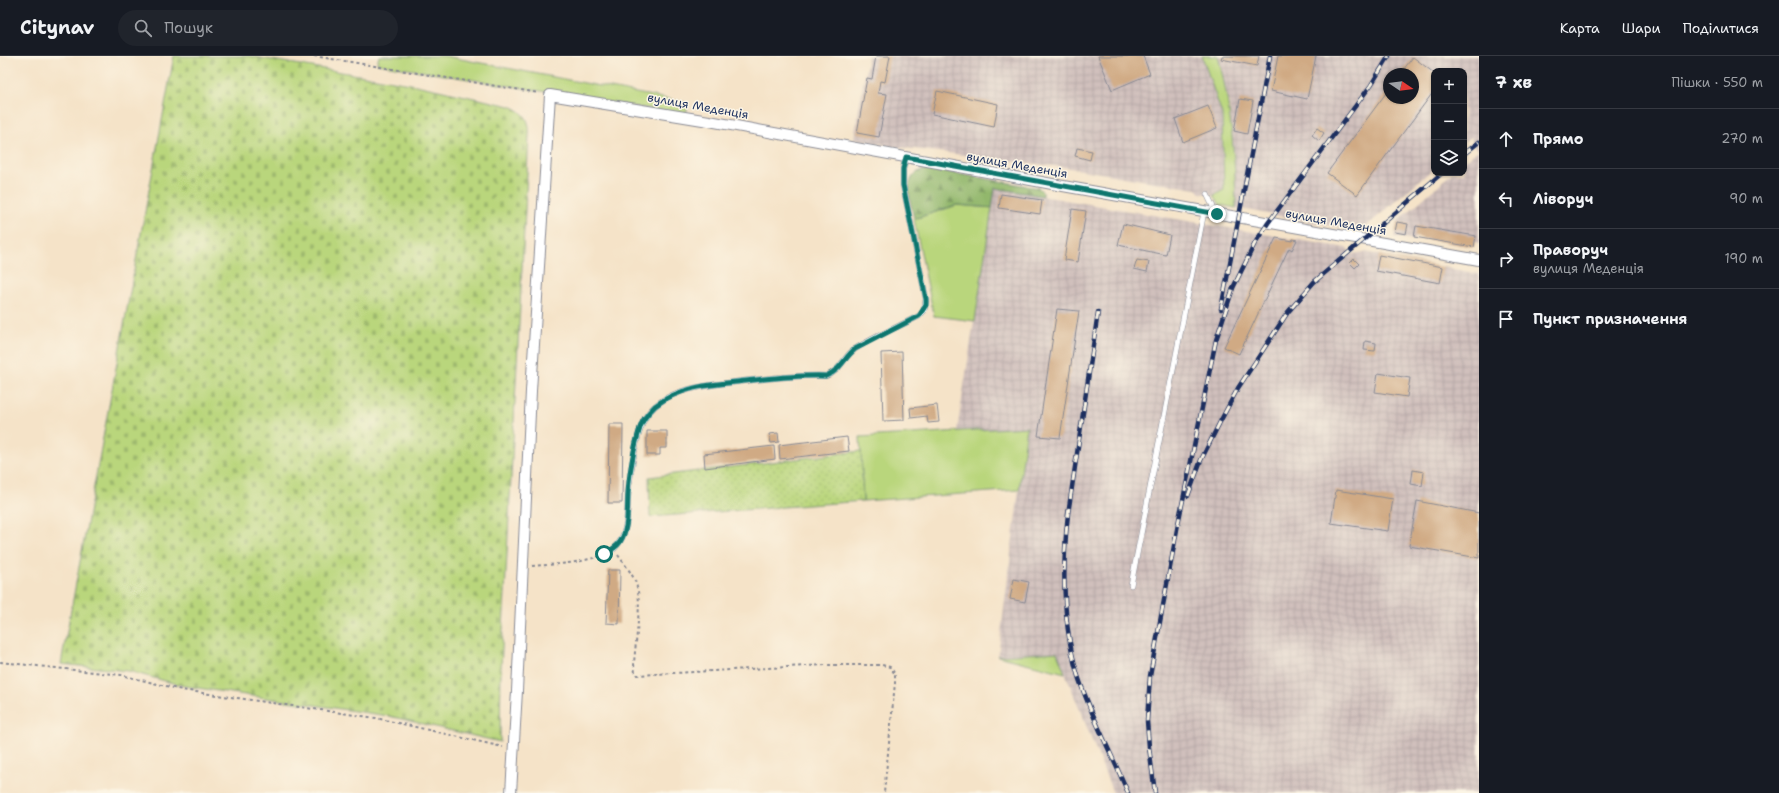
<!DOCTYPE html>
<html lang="uk">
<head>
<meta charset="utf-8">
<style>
	body { margin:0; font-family:"Shantell Sans",sans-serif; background:#20242c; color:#f1f3f6 }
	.controls { position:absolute; right:12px; top:12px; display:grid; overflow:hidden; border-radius:8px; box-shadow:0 1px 3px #0004 }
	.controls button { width:36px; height:36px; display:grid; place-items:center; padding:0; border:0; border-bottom:1px solid #363941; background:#171b24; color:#f1f3f6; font:20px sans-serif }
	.compass { position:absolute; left:1383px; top:12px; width:36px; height:36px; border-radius:50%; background:#171b24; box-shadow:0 1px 3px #0004; rotate:103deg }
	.stop { position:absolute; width:12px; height:12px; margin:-9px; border:3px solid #0f766e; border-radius:50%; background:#fff }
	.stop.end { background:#0f766e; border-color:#fff; box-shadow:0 1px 4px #0008 }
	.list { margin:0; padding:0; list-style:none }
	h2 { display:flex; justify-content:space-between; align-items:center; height:52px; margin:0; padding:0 16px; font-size:17px }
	h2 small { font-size:13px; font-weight:400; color:#9ea1a6 }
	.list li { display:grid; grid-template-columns:26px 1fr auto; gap:12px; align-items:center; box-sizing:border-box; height:60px; padding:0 16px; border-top:1px solid #363941 }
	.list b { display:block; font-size:15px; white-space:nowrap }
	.list p { margin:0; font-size:13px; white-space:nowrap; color:#9ea1a6 }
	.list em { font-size:13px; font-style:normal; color:#9ea1a6 }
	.icon { flex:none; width:22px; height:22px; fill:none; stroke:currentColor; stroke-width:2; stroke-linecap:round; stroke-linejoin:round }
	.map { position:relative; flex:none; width:1479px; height:737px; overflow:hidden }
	header { display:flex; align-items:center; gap:24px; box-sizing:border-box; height:56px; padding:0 20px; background:#171b24; border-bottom:1px solid #363941 }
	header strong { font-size:19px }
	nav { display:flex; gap:22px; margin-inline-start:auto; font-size:14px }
	.search { width:280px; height:36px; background:#20242c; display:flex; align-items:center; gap:10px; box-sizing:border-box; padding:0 14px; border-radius:22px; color:#9ea1a6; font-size:15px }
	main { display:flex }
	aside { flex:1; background:#171b24 }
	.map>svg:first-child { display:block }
	.industrial { fill:url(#industrial-grid); fill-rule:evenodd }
	.grass { fill:#b9d67c; stroke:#6a826d }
	.forest { fill:url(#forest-firs); stroke:#567365 }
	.cemetery { fill:url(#cemetery-stones); stroke:#6a826d }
	.garden { fill:url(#garden-dots); stroke:#6a826d }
	.building { fill:#d0aa84 }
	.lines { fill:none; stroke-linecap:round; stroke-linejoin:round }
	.service-casing { stroke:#888993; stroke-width:6 }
	.minor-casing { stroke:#888993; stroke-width:12 }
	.path { stroke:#888993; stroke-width:2; stroke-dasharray:3 3; stroke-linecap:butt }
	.service { stroke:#fff; stroke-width:5 }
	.minor { stroke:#fff; stroke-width:10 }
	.rail-casing { stroke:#1b2f5e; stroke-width:4.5 }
	.rail { stroke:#fcf5e5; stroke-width:3; stroke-dasharray:9; stroke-linecap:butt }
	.route { stroke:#0f766e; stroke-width:5 }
	.labels { text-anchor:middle; stroke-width:3; stroke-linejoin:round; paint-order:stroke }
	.street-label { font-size:12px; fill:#1b2f5e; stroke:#fcf5e5 }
</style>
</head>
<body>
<header>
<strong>Citynav</strong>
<div class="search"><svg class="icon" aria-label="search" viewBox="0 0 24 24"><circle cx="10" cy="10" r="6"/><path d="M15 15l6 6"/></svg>Пошук</div>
<nav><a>Карта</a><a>Шари</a><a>Поділитися</a></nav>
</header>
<main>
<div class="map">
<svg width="1479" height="737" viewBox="0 0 1479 737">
	<defs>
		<pattern id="industrial-grid" width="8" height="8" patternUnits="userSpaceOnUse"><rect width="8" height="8" fill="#d0c0bc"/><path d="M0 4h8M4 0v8" fill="none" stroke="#b2a5a4"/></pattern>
		<pattern id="forest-firs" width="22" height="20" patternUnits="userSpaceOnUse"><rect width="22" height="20" fill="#92b76c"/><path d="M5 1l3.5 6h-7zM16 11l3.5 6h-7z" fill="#76955c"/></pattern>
		<pattern id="cemetery-stones" width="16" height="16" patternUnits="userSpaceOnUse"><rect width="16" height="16" fill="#b9d67c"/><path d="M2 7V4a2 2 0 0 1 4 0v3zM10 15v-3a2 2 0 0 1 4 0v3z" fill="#9eb86e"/></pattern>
		<pattern id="garden-dots" width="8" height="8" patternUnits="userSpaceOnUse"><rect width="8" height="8" fill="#b9d67c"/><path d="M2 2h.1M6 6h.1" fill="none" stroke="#9eb86e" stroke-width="1.8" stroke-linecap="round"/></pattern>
	</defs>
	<rect width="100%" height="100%" fill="#fcf5e5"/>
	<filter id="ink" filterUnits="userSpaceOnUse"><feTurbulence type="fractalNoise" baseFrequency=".025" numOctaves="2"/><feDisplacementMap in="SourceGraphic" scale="8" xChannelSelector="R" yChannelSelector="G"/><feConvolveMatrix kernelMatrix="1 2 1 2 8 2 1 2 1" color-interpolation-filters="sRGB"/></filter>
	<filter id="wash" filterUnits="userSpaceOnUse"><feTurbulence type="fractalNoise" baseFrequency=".012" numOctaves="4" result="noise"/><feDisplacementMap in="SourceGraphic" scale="16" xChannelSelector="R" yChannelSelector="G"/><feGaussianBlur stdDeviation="0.9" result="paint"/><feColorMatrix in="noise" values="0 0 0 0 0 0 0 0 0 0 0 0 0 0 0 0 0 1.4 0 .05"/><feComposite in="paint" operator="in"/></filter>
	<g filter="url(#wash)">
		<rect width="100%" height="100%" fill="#f5e3c8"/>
		<g class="industrial">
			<path d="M868 0H1202L1222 58 1224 134 1214 139 1200 137 1196 133 1070 112 890 90 854 82Z"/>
			<path d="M1218 0H1479V187L1475 186 1474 191 1415 181 1414 184 1394 181 1397 166 1452 117H1464V106L1478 94 1470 81 1464 86V15H1434V112L1361 175 1236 152 1232 75 1229 47ZM1389 18H1413V42H1389Z"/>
			<path d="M995 132 1346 192 1352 198 1365 196 1479 218V737H1113L1057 596 998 600 1027 371 957 375Z"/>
		</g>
		<g class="grass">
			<path d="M379 0H445L688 47 686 59 377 8Z"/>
			<path d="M1202 0H1218C1231 50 1235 100 1236 152L1220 149 1214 139 1224 134 1222 58Z"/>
			<path d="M957 149 992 152 975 265 934 260 914 163Z"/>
			<path d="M1027 371 1019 434 863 445 860 381Z"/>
			<path d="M1057 596 1065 617 998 600Z"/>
		</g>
		<path class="forest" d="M922 114H936L1039 132 1043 136V140L995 132 992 152 957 149 914 163C911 146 901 122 922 114Z"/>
		<path class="cemetery" d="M174 0H249L416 29 510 50C525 56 530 64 529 79L501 612 500 686 389 660 184 630 128 615 61 608Z"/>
		<path class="garden" d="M861 395 863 445 650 461 649 421Z"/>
		<g id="blocks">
			<g class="building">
				<path d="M876 0H890L885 26 880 25 878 37 887 38 879 81 857 77 867 22 872 23Z"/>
				<path d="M1098 0H1143L1150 18 1112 34Z"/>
				<path d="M1222 0H1259L1257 10 1221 3Z"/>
				<path d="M1278 0H1316L1307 43 1271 35Z"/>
				<path d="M1413 1 1434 17V35L1357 139 1327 117 1389 33V42H1413V18H1400Z"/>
				<path d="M937 35 998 48 994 71 932 58Z"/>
				<path d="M1240 43 1253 45 1247 78 1234 75Z"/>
				<path d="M1208 50 1217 72 1183 86 1175 63Z"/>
				<path d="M1317 72 1324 77 1319 85 1312 79Z"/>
				<path d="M1077 92 1092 95 1090 104 1075 100Z"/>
				<path d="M1001 138 1042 144 1040 158 999 152Z"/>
				<path d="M1072 153 1086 155 1078 206 1064 204Z"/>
				<path d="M1397 166 1408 168 1406 178 1395 176Z"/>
				<path d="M1123 168 1170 179 1166 199 1118 189Z"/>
				<path d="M1416 170 1476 180 1474 191 1414 181Z"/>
				<path d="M1276 182 1292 185 1293 183 1297 184 1292 194 1289 192 1239 298 1224 291Z"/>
				<path d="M1379 199 1443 211 1440 227 1376 215Z"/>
				<path d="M1354 203 1359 208 1355 212 1350 207Z"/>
				<path d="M1137 204 1149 206 1147 216 1134 213Z"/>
				<path d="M1057 253 1079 255 1060 382 1038 380Z"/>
				<path d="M1365 285 1376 287 1375 295 1364 294Z"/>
				<path d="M902 296 904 364 883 365 881 297Z"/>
				<path d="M1378 317 1410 322 1407 341 1375 336Z"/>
				<path d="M937 349 939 366 928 367 927 360 911 362 910 352Z"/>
				<path d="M609 368H623L622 447H608Z"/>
				<path d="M647 375H667V392H660V399H647Z"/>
				<path d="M778 377 779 386 771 387 769 378Z"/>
				<path d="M847 381 849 395 780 403 779 389Z"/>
				<path d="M774 390 775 403 705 412 704 398Z"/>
				<path d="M1413 414 1424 416 1422 430 1411 428Z"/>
				<path d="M1336 434 1393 443 1388 475 1331 467Z"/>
				<path d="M1417 445 1479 457V502L1409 490Z"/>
				<path d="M608 514H620L619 568 606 567Z"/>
				<path d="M1014 523 1029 526 1025 546 1010 543Z"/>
			</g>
		</g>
	</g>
	<g filter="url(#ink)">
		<use href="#blocks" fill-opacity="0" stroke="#888993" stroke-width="1"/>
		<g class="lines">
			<g class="service-casing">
				<g id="service">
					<path d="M1207 138 1216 157"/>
					<path d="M614 493C631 476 626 452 629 430 631 412 637 373 647 359 668 330 712 329 744 325 772 322 798 319 826 320 841 315 843 301 855 293 875 280 898 271 919 260L924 255 926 243 903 129V113L906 101"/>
					<path d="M1131 529 1204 156"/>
				</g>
			</g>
			<g class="minor-casing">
				<path id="minor" d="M511 737 517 635 531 335 550 39 709 65 1063 130 1479 204"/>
			</g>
			<g class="path">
				<path d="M314 0 539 37"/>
				<path d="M618 499C625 509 634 519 637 531 642 547 635 589 634 608L635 617 637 619 825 609H882L890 611 895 618V627L884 737"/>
				<path d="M532 510C557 508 585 508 608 496"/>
				<path d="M0 606 121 619 182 634 376 662 503 691"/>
			</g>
			<use href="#service" class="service"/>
			<use href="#minor" class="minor"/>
			<g class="rail-casing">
				<g id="rail">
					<path d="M1464 98 1479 86"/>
					<path d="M1221 253 1270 0"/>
					<path d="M1098 256 1068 458C1062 511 1062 568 1078 620 1091 660 1112 698 1128 737"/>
					<path d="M1188 440 1201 404 1221 364 1238 332 1288 256 1314 226 1442 117"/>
					<path d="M1155 737 1149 691 1147 665 1150 620 1178 468 1216 284 1233 232 1255 187 1268 167 1371 29 1389 0"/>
				</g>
			</g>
			<use href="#rail" class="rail"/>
		</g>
	</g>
	<g class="lines" filter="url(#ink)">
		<path class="route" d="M604 498C610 495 616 492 620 486 629 472 627 453 628 438 629 419 634 391 640 372 642 364 649 356 655 350 680 330 715 328 745 325 772 322 799 319 826 320 840 315 844 302 855 293L919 260 926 249V243L903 129V113L906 101 1217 158"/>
	</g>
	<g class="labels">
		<g class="street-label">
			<text transform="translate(698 50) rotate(10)" y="4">вулиця Меденція</text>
			<text transform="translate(1017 109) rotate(10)" y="4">вулиця Меденція</text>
			<text transform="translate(1336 166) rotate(10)" y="4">вулиця Меденція</text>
		</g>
	</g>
</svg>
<div class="controls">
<button>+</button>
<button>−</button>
<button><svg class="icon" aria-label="layers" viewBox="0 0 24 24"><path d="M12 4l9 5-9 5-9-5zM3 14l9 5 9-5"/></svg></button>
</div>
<svg class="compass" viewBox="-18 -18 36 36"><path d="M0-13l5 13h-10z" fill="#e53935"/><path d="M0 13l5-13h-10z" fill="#9ea1a6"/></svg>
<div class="stop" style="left:604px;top:498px"></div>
<div class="stop end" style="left:1217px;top:158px"></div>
</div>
<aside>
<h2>7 хв<small>Пішки · 550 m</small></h2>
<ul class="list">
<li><svg class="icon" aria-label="ahead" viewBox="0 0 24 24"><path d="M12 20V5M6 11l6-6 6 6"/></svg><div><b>Прямо</b></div><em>270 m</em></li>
<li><svg class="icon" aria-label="left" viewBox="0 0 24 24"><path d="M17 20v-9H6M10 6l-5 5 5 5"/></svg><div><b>Ліворуч</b></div><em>90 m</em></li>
<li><svg class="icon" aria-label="right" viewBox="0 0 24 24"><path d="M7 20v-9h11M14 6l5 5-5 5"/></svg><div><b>Праворуч</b><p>вулиця Меденція</p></div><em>190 m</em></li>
<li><svg class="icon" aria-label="arrive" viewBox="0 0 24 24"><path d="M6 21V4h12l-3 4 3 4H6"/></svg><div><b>Пункт призначення</b></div></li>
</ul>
</aside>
</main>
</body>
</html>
